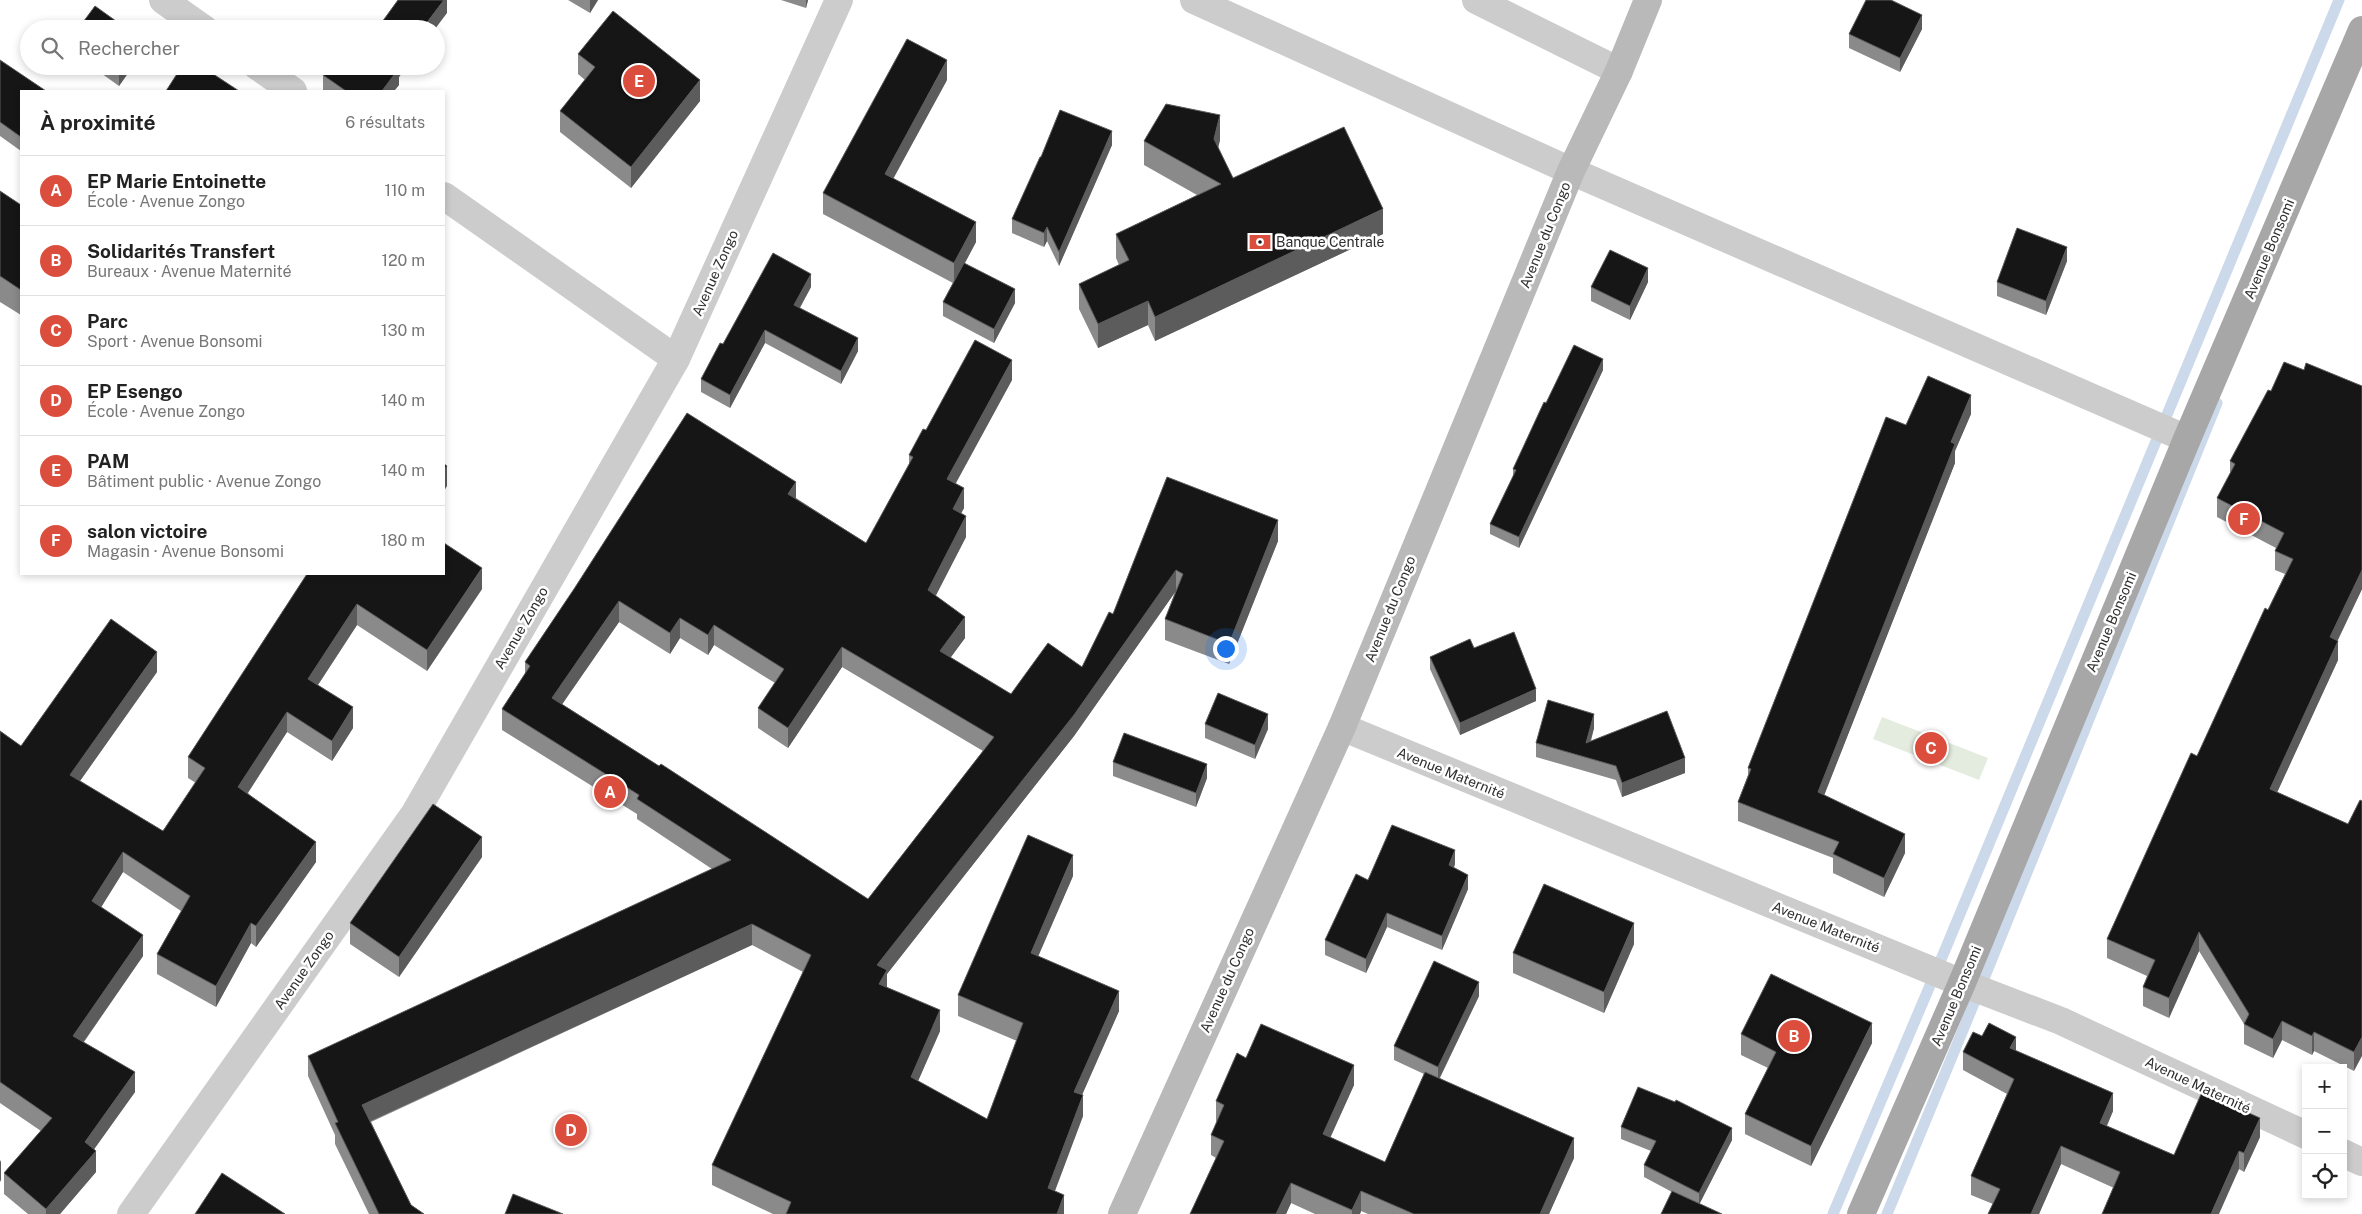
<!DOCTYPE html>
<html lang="fr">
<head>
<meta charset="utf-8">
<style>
	body { margin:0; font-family:"Public Sans",sans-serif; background:#f6f6f6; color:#222 }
	.controls { position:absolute; right:15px; bottom:15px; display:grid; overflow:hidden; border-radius:0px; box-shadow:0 2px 8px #0003 }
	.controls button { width:45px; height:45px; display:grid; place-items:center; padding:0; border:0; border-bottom:1px solid #e0e0e0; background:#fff; color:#222; font:25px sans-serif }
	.you { position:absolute; left:1225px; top:648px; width:18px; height:18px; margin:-12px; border:4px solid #fff; border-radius:50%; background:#1a73e8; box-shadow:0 0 0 8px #1a73e833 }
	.badge { display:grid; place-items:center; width:32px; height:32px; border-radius:50%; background:#db4e3d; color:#fff; font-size:16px; font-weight:700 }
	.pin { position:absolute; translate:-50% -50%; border:2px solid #fff; box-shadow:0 1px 5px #0006 }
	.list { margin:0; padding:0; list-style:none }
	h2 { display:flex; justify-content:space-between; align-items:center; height:65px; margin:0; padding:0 20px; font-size:21px }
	h2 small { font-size:16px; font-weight:400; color:#767676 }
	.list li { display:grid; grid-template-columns:32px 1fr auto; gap:15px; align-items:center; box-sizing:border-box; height:70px; padding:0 20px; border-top:1px solid #e0e0e0 }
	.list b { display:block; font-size:19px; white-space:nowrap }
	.list p { margin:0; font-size:16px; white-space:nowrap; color:#767676 }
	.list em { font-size:16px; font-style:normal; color:#767676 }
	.icon { flex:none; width:28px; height:28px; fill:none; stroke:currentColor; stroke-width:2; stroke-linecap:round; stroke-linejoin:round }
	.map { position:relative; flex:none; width:2362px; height:1214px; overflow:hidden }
	.search { position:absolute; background:#fff; box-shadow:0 2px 8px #0003; left:20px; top:20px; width:425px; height:55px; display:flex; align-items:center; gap:12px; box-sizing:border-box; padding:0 18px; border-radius:28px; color:#767676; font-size:19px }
	.panel { position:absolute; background:#fff; box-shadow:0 2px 8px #0003; left:20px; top:90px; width:425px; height:485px; border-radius:0px }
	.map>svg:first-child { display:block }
	.green { fill:#e3ecde }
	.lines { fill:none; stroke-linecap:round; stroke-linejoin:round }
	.stream { stroke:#ccd9ea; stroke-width:11 }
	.street { stroke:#ccc; stroke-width:28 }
	.secondary { stroke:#b9b9b9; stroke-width:28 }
	.primary { stroke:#a7a7a7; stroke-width:28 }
	.wall { fill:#8a8a8a; fill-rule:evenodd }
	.shaded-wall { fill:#5c5c5c }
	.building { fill:#161616; stroke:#5c5c5c; fill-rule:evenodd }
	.labels { text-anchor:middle; stroke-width:5; stroke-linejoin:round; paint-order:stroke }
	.street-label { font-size:14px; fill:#2f2f2f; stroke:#fff }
	.poi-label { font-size:14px; fill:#2f2f2f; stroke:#fff; text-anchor:start }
</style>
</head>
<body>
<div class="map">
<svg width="2362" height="1214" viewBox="0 0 2362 1214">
	<rect width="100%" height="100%" fill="#fff"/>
	<path class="green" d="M1882 717 1988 758 1979 780 1873 739Z"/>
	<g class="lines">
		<g class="stream">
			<path d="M1833 1214 1945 950 2339 0"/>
			<path d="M1887 1214 1975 1001 2217 403"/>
		</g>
		<g class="street">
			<path d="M163 0 204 29"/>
			<path d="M1194 0 1571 171 2187 439"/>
			<path d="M1476 0 1619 71"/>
			<path d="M257 66 293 91"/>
			<path d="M444 196 676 359"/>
			<path d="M1342 727 1962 983 2061 1021 2306 1135"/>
			<path d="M2343 1153 2362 1162"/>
			<path d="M131 1214 415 813 676 359 839 0"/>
		</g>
		<path class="secondary" d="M1122 1214 1342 727 1571 171 1619 71 1648 0"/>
		<path class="primary" d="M1861 1214 1962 983 2187 439 2362 30"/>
	</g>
	<g class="wall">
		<path d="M568 0H598L590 13Z"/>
		<path d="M781 0H808L806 8Z"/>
		<path d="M1922 29 1900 72 1849 48V34Z"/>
		<path d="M578 54 700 101 631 188 560 132V111L585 80 578 74Z"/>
		<path d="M0 60 21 91V151L0 136Z"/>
		<path d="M91 66H133L119 86Z"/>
		<path d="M330 66H407L399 77V85L394 91H323V75Z"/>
		<path d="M947 80 893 178 976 242 965 263 1015 303 994 343 943 316V302L953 283 823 214V193Z"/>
		<path d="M1220 140 1218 148 1233 178 1383 234 1155 341 1148 325 1098 348 1079 309V284L1119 265 1116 258V234L1197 195 1144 165V141Z"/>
		<path d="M1112 145 1059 266 1047 241 1044 247 1012 233V219L1041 157Z"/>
		<path d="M0 191 21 205V315L0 302Z"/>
		<path d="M2067 261 2046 315 1997 296V282Z"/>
		<path d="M1648 282 1630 320 1591 301V287Z"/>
		<path d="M811 287 800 308 858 351 841 384 765 343 730 408 701 392V379L723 344Z"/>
		<path d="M1603 370 1519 548 1490 534V524L1513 478V469L1546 403Z"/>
		<path d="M2304 370 2362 386V589L2338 640V660L2277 792 2348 824 2360 800 2354 1071 2314 1051 2312 1055 2282 1040 2273 1058 2244 1044V1024L2199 951 2169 1018 2143 1006V987L2147 976 2107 958V939L2197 756 2285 574 2275 570V551L2276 548 2217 517V498L2230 474V461L2271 391Z"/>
		<path d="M1012 380 956 483 964 508 961 513 966 537 935 596 965 638 950 658 1011 694 1082 667 1113 614 1167 477 1278 541 1229 664 1165 640V619L1175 592 1074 736 887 974V987L940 1031 918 1081 987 1119 1017 1041 958 1016V995L1073 876 1038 956 1119 1011 1082 1095 1083 1116 1055 1191 1064 1214H773L712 1185V1165L803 972 752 945 371 1122 411 1205 424 1214H369L335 1144V1135L308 1076V1056L712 869 637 819V814L502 730V709L525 674V662L574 589 796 498 866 543 909 466V455L926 430ZM619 622 670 654 680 638 708 655 714 645 775 683 758 708V728L788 748 842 667 983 751 868 899 562 704Z"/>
		<path d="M1971 414 1955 451V463L1824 795 1905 853 1884 897 1833 873V858L1738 821V802L1748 775V768L1906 425Z"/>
		<path d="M307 574 482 589 427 671 357 625 318 685 353 728 332 761 287 732 248 793 316 862 256 947 251 943 216 1007 157 974V954L181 911 123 872 101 907 143 956 84 1042 135 1092 94 1149 96 1172 60 1214H28L4 1194V1173L41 1131 0 1103V731L21 746 157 672 80 781 163 831 196 783 188 778V757Z"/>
		<path d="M1474 648 1536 701 1460 735 1430 669V657Z"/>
		<path d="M1205 724 1268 729 1255 759 1205 738Z"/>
		<path d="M1594 728 1591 741 1685 773 1622 797 1616 780 1536 757V743Z"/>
		<path d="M1113 762 1207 778 1196 807 1113 776Z"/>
		<path d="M482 857 399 977 350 944V923Z"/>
		<path d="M1455 864 1454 868 1468 889 1442 950 1387 927 1366 973 1325 955V940L1368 880Z"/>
		<path d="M1634 944 1604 1013 1513 973V953Z"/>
		<path d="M1479 996 1440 1078 1574 1158 1549 1214H1368L1361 1211 1360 1214H1315L1291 1203 1286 1214H1190L1216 1158 1211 1155V1135L1217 1122 1216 1121V1101L1246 1058 1354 1085 1330 1137 1385 1162 1424 1074 1394 1060V1046Z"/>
		<path d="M1741 1034 1872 1043 1811 1166 1745 1134V1114L1768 1068 1741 1055Z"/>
		<path d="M2016 1051 2113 1111 2107 1126 2174 1155 2260 1137 2244 1172 2239 1169 2114 1188 2061 1164 2039 1214H1988L1993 1204 1971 1195V1176L2007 1094 1963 1070V1052Z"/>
		<path d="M1621 1127 1732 1140 1699 1204 1672 1192 1644 1177V1165L1651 1151 1621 1139Z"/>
	</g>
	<g class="shaded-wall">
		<path d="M444 0H447V13L435 29H422Z"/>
		<path d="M590 0H598L590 13Z"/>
		<path d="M806 0H808L806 8Z"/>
		<path d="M1922 15V29L1900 72V58Z"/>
		<path d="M947 60V80L885 194V174Z"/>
		<path d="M123 66H133L119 86V72Z"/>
		<path d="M395 66H407L399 77V85L394 91H382Z"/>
		<path d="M700 80V101L631 188V167Z"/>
		<path d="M1220 115V140L1214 164V139Z"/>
		<path d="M1112 131V145L1059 266V252Z"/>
		<path d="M1383 209V234L1155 341V317Z"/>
		<path d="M976 222V242L954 283V263Z"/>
		<path d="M1047 227V241L1044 247V233Z"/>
		<path d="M2067 247V261L2046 315V301Z"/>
		<path d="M1648 268V282L1630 320V306Z"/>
		<path d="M811 274V287L794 318V305Z"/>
		<path d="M1015 289V303L994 343V329Z"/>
		<path d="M1148 301V325L1098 348V324Z"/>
		<path d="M765 330V343L730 408V395Z"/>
		<path d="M858 338V351L841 384V371Z"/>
		<path d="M1603 359V370L1519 548V537Z"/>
		<path d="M1012 360V380L947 499V479Z"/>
		<path d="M1971 395V414L1955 451V463L1818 811V792L1951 442Z"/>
		<path d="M447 466V486L444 491V470Z"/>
		<path d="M796 482V502L788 494Z"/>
		<path d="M964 488V508L953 529V509Z"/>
		<path d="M966 516V537L928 611V590Z"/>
		<path d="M1278 520V541L1229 664V644Z"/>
		<path d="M482 568V589L427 671V650Z"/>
		<path d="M1176 570V591L1074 736 887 974V991L879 984 877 965Z"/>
		<path d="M2362 570V589L2330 656V637Z"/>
		<path d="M619 601V622L552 719V698Z"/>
		<path d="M357 604V625L308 700V679Z"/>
		<path d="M965 617V638L940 672V651Z"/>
		<path d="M680 618V638L670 654V633Z"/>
		<path d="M714 625V645L708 655V635Z"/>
		<path d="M2338 641V660L2270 808V789Z"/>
		<path d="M842 647V667L788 748V728Z"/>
		<path d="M157 652V672L70 795V775Z"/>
		<path d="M1536 689V701L1460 735V723Z"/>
		<path d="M353 707V728L332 761V741Z"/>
		<path d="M287 712V732L238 808V787Z"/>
		<path d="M1268 714V729L1255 759V745Z"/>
		<path d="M1594 714V728L1586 757V743Z"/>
		<path d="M1685 758V773L1622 797V783Z"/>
		<path d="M1207 764V778L1196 807V793Z"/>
		<path d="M1905 834V853L1884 897V878Z"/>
		<path d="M482 837V857L399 977V957Z"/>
		<path d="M316 842V862L256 947V926Z"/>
		<path d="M1455 850V864L1449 879V865Z"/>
		<path d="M123 852V872L92 922V901Z"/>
		<path d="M1073 855V876L1031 973V953Z"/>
		<path d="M1468 875V889L1442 950V936Z"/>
		<path d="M1387 913V927L1366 973V959Z"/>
		<path d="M251 923V943L216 1007V986Z"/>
		<path d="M1634 923V944L1604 1013V992Z"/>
		<path d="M752 924V945L362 1125V1105Z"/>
		<path d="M2199 932V951L2169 1018V998Z"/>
		<path d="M143 935V956L73 1057V1036Z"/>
		<path d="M1479 982V996L1438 1081V1067Z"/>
		<path d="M1119 991V1011L1074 1113V1092Z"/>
		<path d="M940 1010V1031L911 1097V1077Z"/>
		<path d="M2282 1021V1040L2273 1058V1039Z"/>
		<path d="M1872 1023V1043L1811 1166V1146Z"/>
		<path d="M2314 1032V1051L2312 1055V1036Z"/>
		<path d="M2016 1037V1056L2010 1048Z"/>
		<path d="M2362 1037V1056L2354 1071V1052Z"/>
		<path d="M1354 1065V1085L1323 1154V1134Z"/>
		<path d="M135 1072V1092L85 1162V1142Z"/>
		<path d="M2113 1093V1111L2100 1141V1123Z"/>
		<path d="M1083 1095V1116L1048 1209V1188Z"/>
		<path d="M2260 1118V1137L2244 1172V1153Z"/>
		<path d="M1732 1128V1140L1699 1205V1193Z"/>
		<path d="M1574 1138V1158L1549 1214H1540Z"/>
		<path d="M2061 1146V1164L2039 1214H2031Z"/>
		<path d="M96 1151V1172L60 1214H46V1209Z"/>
		<path d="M2239 1151V1169L2219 1214H2211Z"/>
		<path d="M1 1160V1180L0 1182V1162Z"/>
		<path d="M1291 1183V1203L1286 1214H1276Z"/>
		<path d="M1361 1191V1211L1360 1214H1352V1210Z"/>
		<path d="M1064 1195V1214H1057Z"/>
	</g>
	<g class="building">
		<path d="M398 0H444L422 29H377Z"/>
		<path d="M1866 0H1891L1922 15 1900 58 1849 34Z"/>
		<path d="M95 6 127 29H78Z"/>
		<path d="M613 11 700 80 631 167 560 111 595 67 578 54Z"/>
		<path d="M907 39 947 60 885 174 976 222 954 263 823 193Z"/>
		<path d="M0 60 46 91H21V137L0 122Z"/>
		<path d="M112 66H123L119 72Z"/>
		<path d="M182 66H201L239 91H166Z"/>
		<path d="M330 66H396L399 68 382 91H346L323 75Z"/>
		<path d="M1166 104 1220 115 1214 139 1233 178 1344 127 1383 209 1155 317 1148 301 1098 324 1079 284 1129 260 1116 234 1221 184 1144 141Z"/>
		<path d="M1060 110 1112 131 1059 252 1047 227 1044 233 1012 219 1040 157H1041Z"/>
		<path d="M0 191 21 205V290L0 276Z"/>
		<path d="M2017 228 2067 247 2046 301 1997 282Z"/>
		<path d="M1610 250 1648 268 1630 306 1591 287Z"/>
		<path d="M773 253 811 274 794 305 858 338 841 371 765 330 730 395 701 379 720 343 723 344Z"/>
		<path d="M964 263 1015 289 994 329 943 302Z"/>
		<path d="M975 340 1012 360 947 479 964 488 953 509 966 516 928 590 965 617 940 651 1011 694 1048 643 1082 667 1109 612 1113 614 1167 477 1278 520 1229 644 1165 619 1183 574 1176 570 1074 715 877 965 887 970 879 984 940 1010 911 1077 987 1119 1023 1023 958 995 1028 835 1073 855 1031 953 1119 991 1074 1092 1083 1095 1048 1188 1064 1195 1057 1214H786L791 1202 712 1165 811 955 752 924 362 1105 411 1205 424 1214H379L335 1123 338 1122 308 1056 731 860 637 799 639 795 502 709 530 666 525 662 574 589 687 413 796 482 788 494 866 543 913 457 909 455 923 429 926 430ZM619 601 670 633 680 618 708 635 714 625 784 669 758 708 788 728 842 647 994 737 868 899 661 764 659 766 552 698Z"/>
		<path d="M1574 345 1603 359 1519 537 1490 524 1516 470 1513 469 1544 402 1546 403Z"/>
		<path d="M2284 362 2304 370 2306 363 2362 386V570L2330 637 2338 641 2270 789 2348 824 2360 800 2362 801V1037L2354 1052 2314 1032 2312 1036 2282 1021 2273 1039 2244 1024 2249 1014 2199 932 2169 998 2143 987 2155 960 2107 939 2191 753 2197 756 2265 608 2268 610 2293 559 2275 551 2284 533 2217 498 2235 464 2230 461 2268 390 2271 391Z"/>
		<path d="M1928 376 1971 395 1951 442 1955 444 1818 792 1905 834 1884 878 1833 854 1839 842 1738 802 1751 769 1748 768 1886 417 1906 425Z"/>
		<path d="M444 464 447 466 444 470Z"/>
		<path d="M444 543 482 568 427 650 357 604 308 679 353 707 332 741 287 712 238 787 316 842 256 926 251 923 216 986 157 954 190 896 123 852 92 901 143 935 73 1036 135 1072 85 1142 96 1151 46 1209 4 1173 52 1118 0 1082V731L21 746 111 619 157 652 70 775 163 831 205 768 188 757 307 574H444Z"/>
		<path d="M1514 632 1536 689 1460 723 1430 657 1470 639 1474 648Z"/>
		<path d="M1218 693 1268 714 1255 745 1205 724Z"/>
		<path d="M1548 700 1594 714 1586 743 1667 711 1685 758 1622 783 1616 766 1536 743Z"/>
		<path d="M1124 733 1207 764 1196 793 1113 762Z"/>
		<path d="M433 804 482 837 399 957 350 923Z"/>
		<path d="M1392 825 1455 850 1449 865 1468 875 1442 936 1387 913 1366 959 1325 940 1356 874 1368 880Z"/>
		<path d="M1544 884 1634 923 1604 992 1513 953Z"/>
		<path d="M1434 961 1479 982 1438 1067 1394 1046Z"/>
		<path d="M1771 974 1872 1023 1811 1146 1745 1114 1776 1052 1741 1034Z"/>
		<path d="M1989 1023 2016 1037 2010 1048 2113 1093 2100 1123 2174 1155 2202 1092 2260 1118 2244 1153 2239 1151 2211 1214H2102L2120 1172 2061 1146 2031 1214H1988L2000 1189 1971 1176 2014 1079 1963 1052 1973 1032 1982 1036Z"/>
		<path d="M1261 1024 1354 1065 1323 1134 1385 1162 1425 1072 1574 1138 1540 1214H1414L1361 1191 1352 1210 1291 1183 1276 1214H1190L1224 1141 1211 1135 1224 1105 1216 1101 1237 1053 1246 1058Z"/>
		<path d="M1638 1087 1675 1102 1676 1100 1732 1128 1699 1193 1644 1165 1656 1141 1621 1127Z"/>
		<path d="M222 1173 285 1214H195Z"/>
		<path d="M1672 1191 1722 1214H1661Z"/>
		<path d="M513 1194 563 1214H505Z"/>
	</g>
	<defs>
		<g id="bank-bare" transform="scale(1.725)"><path d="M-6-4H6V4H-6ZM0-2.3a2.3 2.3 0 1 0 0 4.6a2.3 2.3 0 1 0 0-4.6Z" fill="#db4e3d" stroke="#fff" stroke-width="2.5" paint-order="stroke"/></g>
	</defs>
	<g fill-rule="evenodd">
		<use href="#bank-bare" x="1260" y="242"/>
	</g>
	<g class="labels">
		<g class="street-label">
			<text transform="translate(1545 235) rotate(-68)" y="5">Avenue du Congo</text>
			<text transform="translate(2269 249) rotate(-67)" y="5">Avenue Bonsomi</text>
			<text transform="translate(715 273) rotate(-66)" y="5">Avenue Zongo</text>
			<text transform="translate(1390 609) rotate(-68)" y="5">Avenue du Congo</text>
			<text transform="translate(2111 622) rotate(-67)" y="5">Avenue Bonsomi</text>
			<text transform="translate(521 628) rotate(-60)" y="5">Avenue Zongo</text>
			<text transform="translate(1451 773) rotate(22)" y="5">Avenue Maternité</text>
			<text transform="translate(1826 927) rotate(22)" y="5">Avenue Maternité</text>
			<text transform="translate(304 970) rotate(-55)" y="5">Avenue Zongo</text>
			<text transform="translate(1227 980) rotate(-66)" y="5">Avenue du Congo</text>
			<text transform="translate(1956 996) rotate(-67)" y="5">Avenue Bonsomi</text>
			<text transform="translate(2198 1085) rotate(25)" y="5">Avenue Maternité</text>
		</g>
		<g class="poi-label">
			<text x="1276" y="247">Banque Centrale</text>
		</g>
	</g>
</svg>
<div class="controls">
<button>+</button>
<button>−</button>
<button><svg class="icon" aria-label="locate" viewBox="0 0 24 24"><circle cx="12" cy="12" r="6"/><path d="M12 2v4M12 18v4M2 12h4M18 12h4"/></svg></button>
</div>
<div class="you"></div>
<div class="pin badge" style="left:610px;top:792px">A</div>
<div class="pin badge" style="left:1794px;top:1036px">B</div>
<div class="pin badge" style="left:1931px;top:748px">C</div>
<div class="pin badge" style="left:571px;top:1130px">D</div>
<div class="pin badge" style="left:639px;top:81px">E</div>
<div class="pin badge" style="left:2244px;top:519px">F</div>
<div class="search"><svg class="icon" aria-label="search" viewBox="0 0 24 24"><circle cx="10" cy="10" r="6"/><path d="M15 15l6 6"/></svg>Rechercher</div>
<section class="panel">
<h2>À proximité<small>6 résultats</small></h2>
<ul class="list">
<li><span class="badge">A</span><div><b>EP Marie Entoinette</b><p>École · Avenue Zongo</p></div><em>110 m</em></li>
<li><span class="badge">B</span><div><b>Solidarités Transfert</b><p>Bureaux · Avenue Maternité</p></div><em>120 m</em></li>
<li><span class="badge">C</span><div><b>Parc</b><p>Sport · Avenue Bonsomi</p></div><em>130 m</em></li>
<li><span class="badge">D</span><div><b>EP Esengo</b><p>École · Avenue Zongo</p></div><em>140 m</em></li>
<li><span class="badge">E</span><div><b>PAM</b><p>Bâtiment public · Avenue Zongo</p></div><em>140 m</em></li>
<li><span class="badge">F</span><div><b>salon victoire</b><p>Magasin · Avenue Bonsomi</p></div><em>180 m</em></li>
</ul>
</section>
</div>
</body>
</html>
